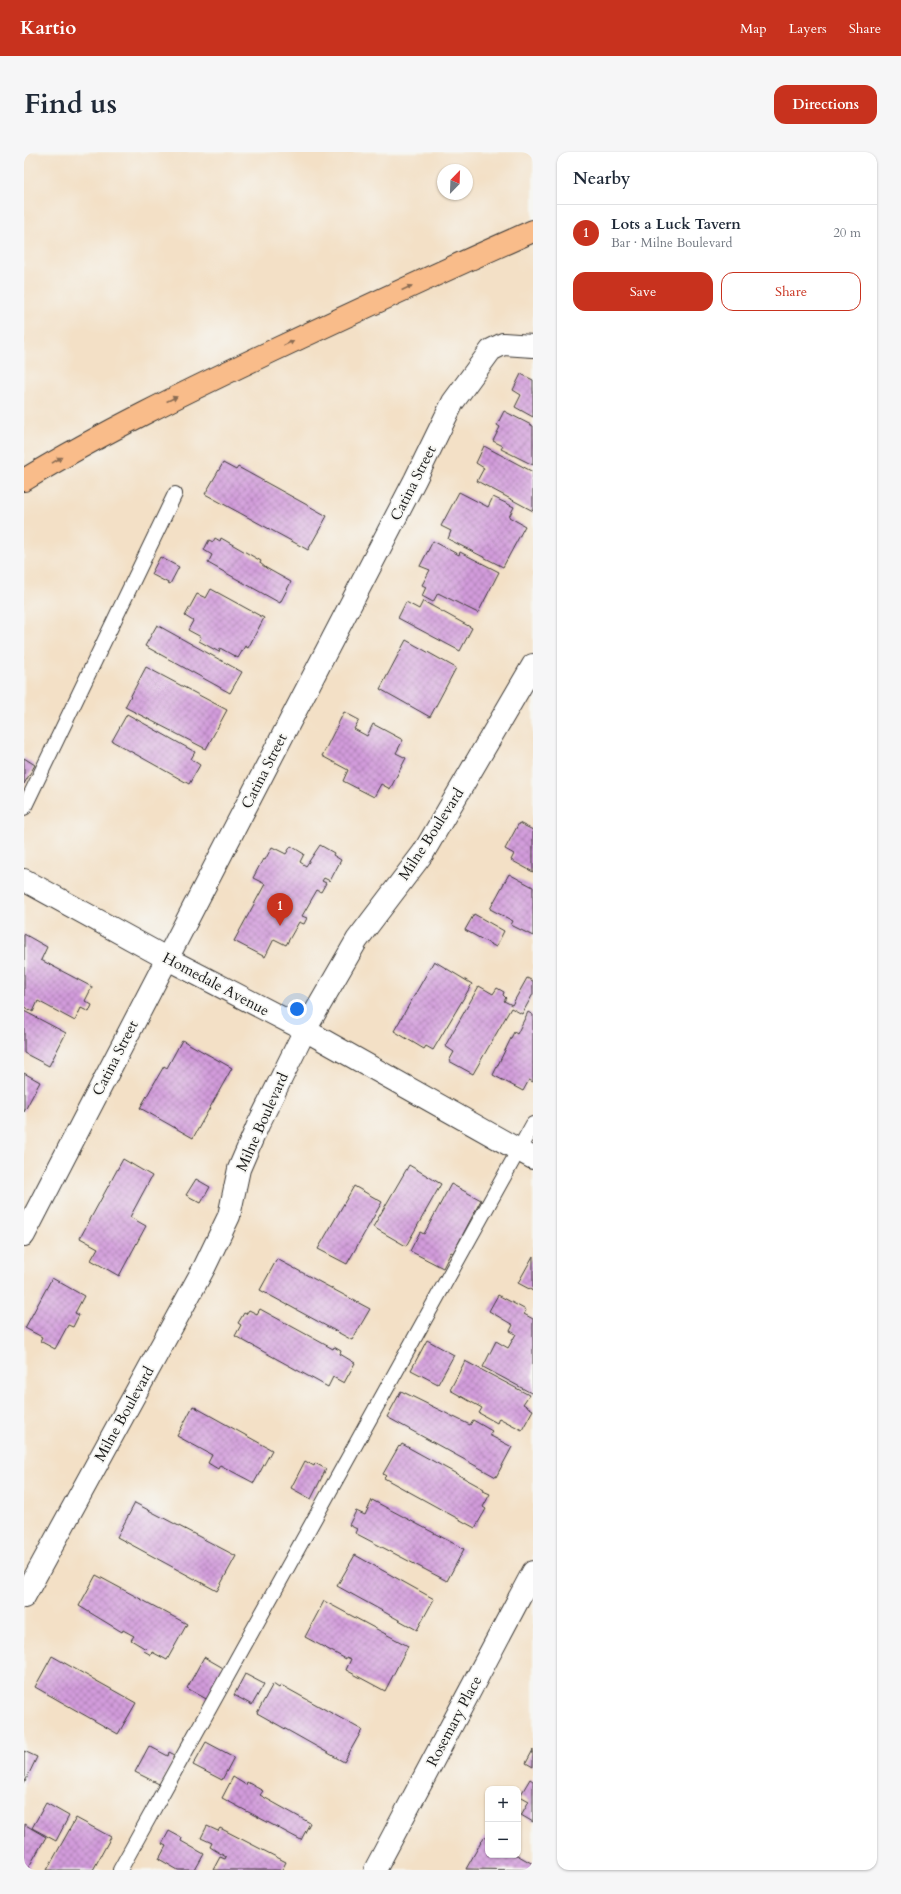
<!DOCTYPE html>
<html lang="en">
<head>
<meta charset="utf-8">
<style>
	body { margin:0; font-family:Cardo,serif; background:#f6f6f7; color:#1f2937 }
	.controls { position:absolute; right:12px; bottom:12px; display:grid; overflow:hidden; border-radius:8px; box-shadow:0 1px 3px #0004 }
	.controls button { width:36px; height:36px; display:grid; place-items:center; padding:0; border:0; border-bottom:1px solid #e0e1e3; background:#fff; color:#1f2937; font:20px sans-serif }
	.compass { position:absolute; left:413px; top:12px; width:36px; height:36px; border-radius:50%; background:#fff; box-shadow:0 1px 3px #0004; rotate:23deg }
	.you { position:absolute; left:273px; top:857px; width:14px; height:14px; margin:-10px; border:3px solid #fff; border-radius:50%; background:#1a73e8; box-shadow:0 0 0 6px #1a73e833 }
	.badge { display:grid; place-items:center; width:26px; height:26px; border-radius:50%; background:#c8321e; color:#fff; font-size:13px; font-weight:700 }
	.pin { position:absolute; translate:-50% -33px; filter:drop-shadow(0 1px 2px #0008) }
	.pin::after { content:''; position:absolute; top:21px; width:14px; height:12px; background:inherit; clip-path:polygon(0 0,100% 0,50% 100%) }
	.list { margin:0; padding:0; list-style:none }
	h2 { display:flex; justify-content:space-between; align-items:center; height:52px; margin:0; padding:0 16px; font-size:17px }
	h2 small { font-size:13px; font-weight:400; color:#747a83 }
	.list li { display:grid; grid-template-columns:26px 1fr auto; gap:12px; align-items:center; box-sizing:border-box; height:56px; padding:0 16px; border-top:1px solid #e0e1e3 }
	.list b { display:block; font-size:15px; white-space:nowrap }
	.list p { margin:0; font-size:13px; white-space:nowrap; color:#747a83 }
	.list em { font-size:13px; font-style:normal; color:#747a83 }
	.actions { display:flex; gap:8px; padding:12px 16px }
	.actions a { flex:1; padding:9px 0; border:1px solid #c8321e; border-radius:12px; text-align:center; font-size:14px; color:#c8321e }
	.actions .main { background:#c8321e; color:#fff }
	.map { position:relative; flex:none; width:509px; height:1718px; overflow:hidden; border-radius:12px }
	header { display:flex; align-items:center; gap:24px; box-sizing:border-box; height:56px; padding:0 20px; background:#c8321e; color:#fff }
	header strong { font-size:19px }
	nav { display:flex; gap:22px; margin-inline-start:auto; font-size:14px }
	.intro { display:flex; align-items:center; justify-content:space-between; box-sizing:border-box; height:96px; padding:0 24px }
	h1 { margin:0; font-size:28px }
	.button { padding:10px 18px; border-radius:12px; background:#c8321e; color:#fff; font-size:14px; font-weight:700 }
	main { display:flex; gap:24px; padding:0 24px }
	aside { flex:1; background:#fff; border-radius:12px; box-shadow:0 1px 3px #0004 }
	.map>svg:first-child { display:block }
	.building { fill:url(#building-cross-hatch) }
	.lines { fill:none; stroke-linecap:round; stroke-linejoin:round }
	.service-casing { stroke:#3c3936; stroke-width:16 }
	.minor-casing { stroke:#3c3936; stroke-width:24 }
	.motorway-casing { stroke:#3c3936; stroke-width:24 }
	.service { stroke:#fff; stroke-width:14 }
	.minor { stroke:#fff; stroke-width:22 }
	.motorway { stroke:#f9bc8a; stroke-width:22 }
	.oneway { fill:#8a6c53 }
	.labels { text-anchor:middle; stroke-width:3.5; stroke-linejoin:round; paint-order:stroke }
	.street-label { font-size:15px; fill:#1c1c1c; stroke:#f6f6f2 }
</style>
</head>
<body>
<header>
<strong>Kartio</strong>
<nav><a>Map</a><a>Layers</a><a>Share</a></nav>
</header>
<div class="intro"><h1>Find us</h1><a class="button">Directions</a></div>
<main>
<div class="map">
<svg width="509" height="1718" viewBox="0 0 509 1718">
	<defs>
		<pattern id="building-cross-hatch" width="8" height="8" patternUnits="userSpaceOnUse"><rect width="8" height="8" fill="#d29bdb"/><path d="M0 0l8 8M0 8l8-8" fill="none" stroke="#aa7eb1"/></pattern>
	</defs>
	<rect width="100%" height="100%" fill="#f6f6f2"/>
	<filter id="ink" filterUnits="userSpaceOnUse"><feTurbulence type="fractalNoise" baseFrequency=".025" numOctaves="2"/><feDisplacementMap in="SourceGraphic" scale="8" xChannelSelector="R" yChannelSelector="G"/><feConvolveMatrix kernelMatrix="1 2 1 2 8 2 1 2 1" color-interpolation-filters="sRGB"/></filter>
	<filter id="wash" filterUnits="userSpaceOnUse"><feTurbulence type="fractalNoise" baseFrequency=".012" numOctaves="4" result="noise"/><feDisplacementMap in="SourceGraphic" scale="16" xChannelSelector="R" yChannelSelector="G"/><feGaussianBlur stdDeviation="0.9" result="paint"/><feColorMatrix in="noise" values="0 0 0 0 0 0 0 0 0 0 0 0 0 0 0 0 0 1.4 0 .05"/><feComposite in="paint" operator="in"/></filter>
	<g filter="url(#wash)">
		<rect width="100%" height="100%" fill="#f3e0c6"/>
		<g id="blocks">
			<g class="building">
				<path d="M497 222 509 228V265L491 255 497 243 489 238Z"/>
				<path d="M480 259 509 274V313L477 297 479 294 469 289 476 275 473 273Z"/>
				<path d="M460 294 509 320V359L453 329 460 316 452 311Z"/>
				<path d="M199 311 212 318 214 315 303 364 284 398 181 342Z"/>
				<path d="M435 340 464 355 469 345 490 355 485 365 501 374 479 415 424 387 427 379 417 374Z"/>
				<path d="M191 386 196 389 197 386 237 409 236 411 242 416 267 430 256 451 184 411 188 403 180 398 185 388 189 390Z"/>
				<path d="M409 389 435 403 436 400 475 420 454 461 414 441 409 450 398 444 402 435 398 433 406 418 396 414Z"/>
				<path d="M136 405 155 415 146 432 127 422Z"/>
				<path d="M187 437 240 466 224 496 221 494 214 506 196 496 195 500 175 489 177 485 164 478 169 469 161 464 173 442 182 446Z"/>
				<path d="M399 449 448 476 436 499 374 466 382 450 395 457Z"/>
				<path d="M133 473 218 520 206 541 121 494Z"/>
				<path d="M382 488 432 516 406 565 356 537Z"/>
				<path d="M122 515 203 558 182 597 101 555Z"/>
				<path d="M320 560 335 568 330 577 343 584 349 572 379 588 372 601 382 606 366 637 357 632 350 645 319 629 324 618 298 604Z"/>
				<path d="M103 562 171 600 167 607 176 613 165 632 88 589Z"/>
				<path d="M0 606 11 613 0 632Z"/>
				<path d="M495 671 509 678V720L487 708 490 702 481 697Z"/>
				<path d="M296 693 310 701 309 703 317 708 306 729 300 726 298 729 302 731 297 740 293 738 278 764 283 766 280 772 275 770 262 793 250 787 241 805 210 789 241 732 229 726 239 707 241 708 248 695 262 702 267 694 280 702 276 710 282 714Z"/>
				<path d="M485 722 509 735V784L487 773 489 769 466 757Z"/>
				<path d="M450 762 480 779 472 795 441 778Z"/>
				<path d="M0 782 23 795 17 808 68 835 61 849 68 853 65 860 57 856 51 869 14 849 9 860 0 855Z"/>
				<path d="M410 809 448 832 409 898 402 894 400 897 370 879Z"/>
				<path d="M503 826 509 829V842L498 862 487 856 449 922 425 909 430 900 421 894 455 834 469 842 473 836 480 840 479 843 482 846 480 849 488 853Z"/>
				<path d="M0 859 42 881 25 914 0 901Z"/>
				<path d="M504 860 509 863V930L505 928 499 939 469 923 490 880 493 882Z"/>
				<path d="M158 888 208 916 169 986 116 956 140 914 143 916Z"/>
				<path d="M0 921 16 930 0 960Z"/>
				<path d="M99 1007 128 1024 106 1065 122 1074 95 1124 67 1108 74 1096 56 1086Z"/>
				<path d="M385 1013 417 1032 382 1094 349 1075Z"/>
				<path d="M172 1027 186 1035 177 1051 162 1043Z"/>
				<path d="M427 1032 457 1048 429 1101 427 1100 419 1116 386 1099 396 1080 400 1082Z"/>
				<path d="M330 1034 358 1050 323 1112 294 1097Z"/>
				<path d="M509 1104V1139L494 1131Z"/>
				<path d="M253 1107 346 1157 328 1188 236 1138Z"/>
				<path d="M28 1126 60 1144 51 1161 55 1163 49 1175 44 1173 31 1197 16 1189 18 1185 1 1176Z"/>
				<path d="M474 1143 502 1158 500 1162 509 1167V1242L459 1215 472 1189 484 1196 492 1182 486 1179 489 1173 465 1159Z"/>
				<path d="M236 1157 309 1197 310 1195 317 1199 316 1202 331 1211 320 1231 309 1225 304 1235 211 1184 217 1173 214 1171 220 1161 222 1162 225 1158 233 1162Z"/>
				<path d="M403 1188 430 1203 414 1232 387 1218Z"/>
				<path d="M441 1209 505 1243 499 1252 509 1258 498 1278 475 1266 473 1271 455 1261 458 1256 426 1238Z"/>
				<path d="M377 1239 446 1273 449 1268 468 1279 465 1283 488 1295 472 1325 363 1265Z"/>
				<path d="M169 1254 248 1298 230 1331 196 1313 194 1317 184 1311 188 1303 153 1284Z"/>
				<path d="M378 1292 460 1337 459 1339 466 1342 459 1355 462 1357 451 1376 360 1326 362 1324 359 1322 375 1294 376 1295Z"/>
				<path d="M281 1309 290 1314 291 1311 302 1317 287 1347 267 1336Z"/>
				<path d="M348 1348 440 1397 423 1429 331 1381 333 1377 325 1373 332 1359 341 1363Z"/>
				<path d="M111 1351 212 1404 193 1439 93 1385Z"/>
				<path d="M331 1403 410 1447 393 1478 313 1434Z"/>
				<path d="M72 1423 163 1472 143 1508 128 1500 127 1503 120 1499 122 1497 107 1488 110 1484 99 1478 98 1480 55 1454Z"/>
				<path d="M300 1449 384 1494 361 1539 322 1518 327 1507 322 1505V1507L281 1485Z"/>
				<path d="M28 1504 112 1551 94 1582 11 1535Z"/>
				<path d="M180 1505 201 1517 184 1548 163 1536Z"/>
				<path d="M221 1522 240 1532 228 1553 210 1543Z"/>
				<path d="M249 1532 255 1536 257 1533 338 1578 320 1610 233 1561Z"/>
				<path d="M182 1590 210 1605 198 1628 169 1613Z"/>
				<path d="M125 1594 144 1604 145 1600 151 1603 137 1633 111 1620Z"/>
				<path d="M509 1598V1615L502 1611Z"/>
				<path d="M0 1599 13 1605 0 1632Z"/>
				<path d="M209 1625 222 1633 223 1630 239 1639 236 1643 286 1671 277 1688 198 1646Z"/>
				<path d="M506 1627 509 1629V1670L497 1663 505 1649 496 1644Z"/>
				<path d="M22 1651 45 1664 32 1689 8 1676Z"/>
				<path d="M52 1666 87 1685 69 1718H23Z"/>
				<path d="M0 1672 22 1685 3 1718H0Z"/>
				<path d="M183 1674 194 1679 196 1676 262 1710 258 1718H189L196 1705 201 1707 202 1705 186 1695 188 1691 177 1686Z"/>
				<path d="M145 1679 158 1686 157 1689 180 1702 171 1718H154L135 1707 142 1694 138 1692Z"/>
				<path d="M460 1685 464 1687V1703H493L509 1712V1718L442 1717Z"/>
			</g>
		</g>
	</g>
	<g filter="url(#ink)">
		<use href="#blocks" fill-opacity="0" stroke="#3c3936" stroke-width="1"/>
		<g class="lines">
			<g class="service-casing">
				<g id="service">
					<path d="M0 656 151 342"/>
					<path d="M96 1718 509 972"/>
				</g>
			</g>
			<g class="minor-casing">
				<g id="minor">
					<path d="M0 728 142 806 281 878 509 1006"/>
					<path d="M0 1083 391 328 429 250 467 198 479 192 509 194"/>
					<path d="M0 1445 180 1116 205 1064 215 1017 234 973 281 878 333 788 399 701 509 513"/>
					<path d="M351 1718 509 1420"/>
				</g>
			</g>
			<g class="motorway-casing">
				<path id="motorway" d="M0 328C79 280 162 240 246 200 333 159 420 118 509 79"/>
			</g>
			<use href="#service" class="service"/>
			<use href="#minor" class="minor"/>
			<use href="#motorway" class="motorway"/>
		</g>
		<defs><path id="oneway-solid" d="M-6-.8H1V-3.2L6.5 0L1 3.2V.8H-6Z"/></defs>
		<g class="oneway">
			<use href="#oneway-solid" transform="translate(383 136) rotate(-25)"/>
			<use href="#oneway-solid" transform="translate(265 191) rotate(-25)"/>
			<use href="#oneway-solid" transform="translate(148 247) rotate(-25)"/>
			<use href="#oneway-solid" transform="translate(33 308) rotate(-31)"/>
		</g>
	</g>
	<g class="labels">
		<g class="street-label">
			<text transform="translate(389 331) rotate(-63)" y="5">Catina Street</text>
			<text transform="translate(240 619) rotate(-63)" y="5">Catina Street</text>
			<text transform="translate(407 682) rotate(-57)" y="5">Milne Boulevard</text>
			<text transform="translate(192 832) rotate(28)" y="5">Homedale Avenue</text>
			<text transform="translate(91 906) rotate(-63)" y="5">Catina Street</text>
			<text transform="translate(238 970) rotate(-66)" y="5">Milne Boulevard</text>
			<text transform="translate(100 1262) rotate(-61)" y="5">Milne Boulevard</text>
			<text transform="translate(430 1569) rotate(-62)" y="5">Rosemary Place</text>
		</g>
	</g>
</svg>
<div class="controls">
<button>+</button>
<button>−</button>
</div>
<svg class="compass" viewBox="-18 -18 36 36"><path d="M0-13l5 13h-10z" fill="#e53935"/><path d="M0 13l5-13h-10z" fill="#747a83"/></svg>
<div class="you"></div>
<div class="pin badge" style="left:256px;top:774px">1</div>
</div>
<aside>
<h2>Nearby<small></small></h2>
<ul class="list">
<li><span class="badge">1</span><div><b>Lots a Luck Tavern</b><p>Bar · Milne Boulevard</p></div><em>20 m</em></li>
</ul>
<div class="actions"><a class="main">Save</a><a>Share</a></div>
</aside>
</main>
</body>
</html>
